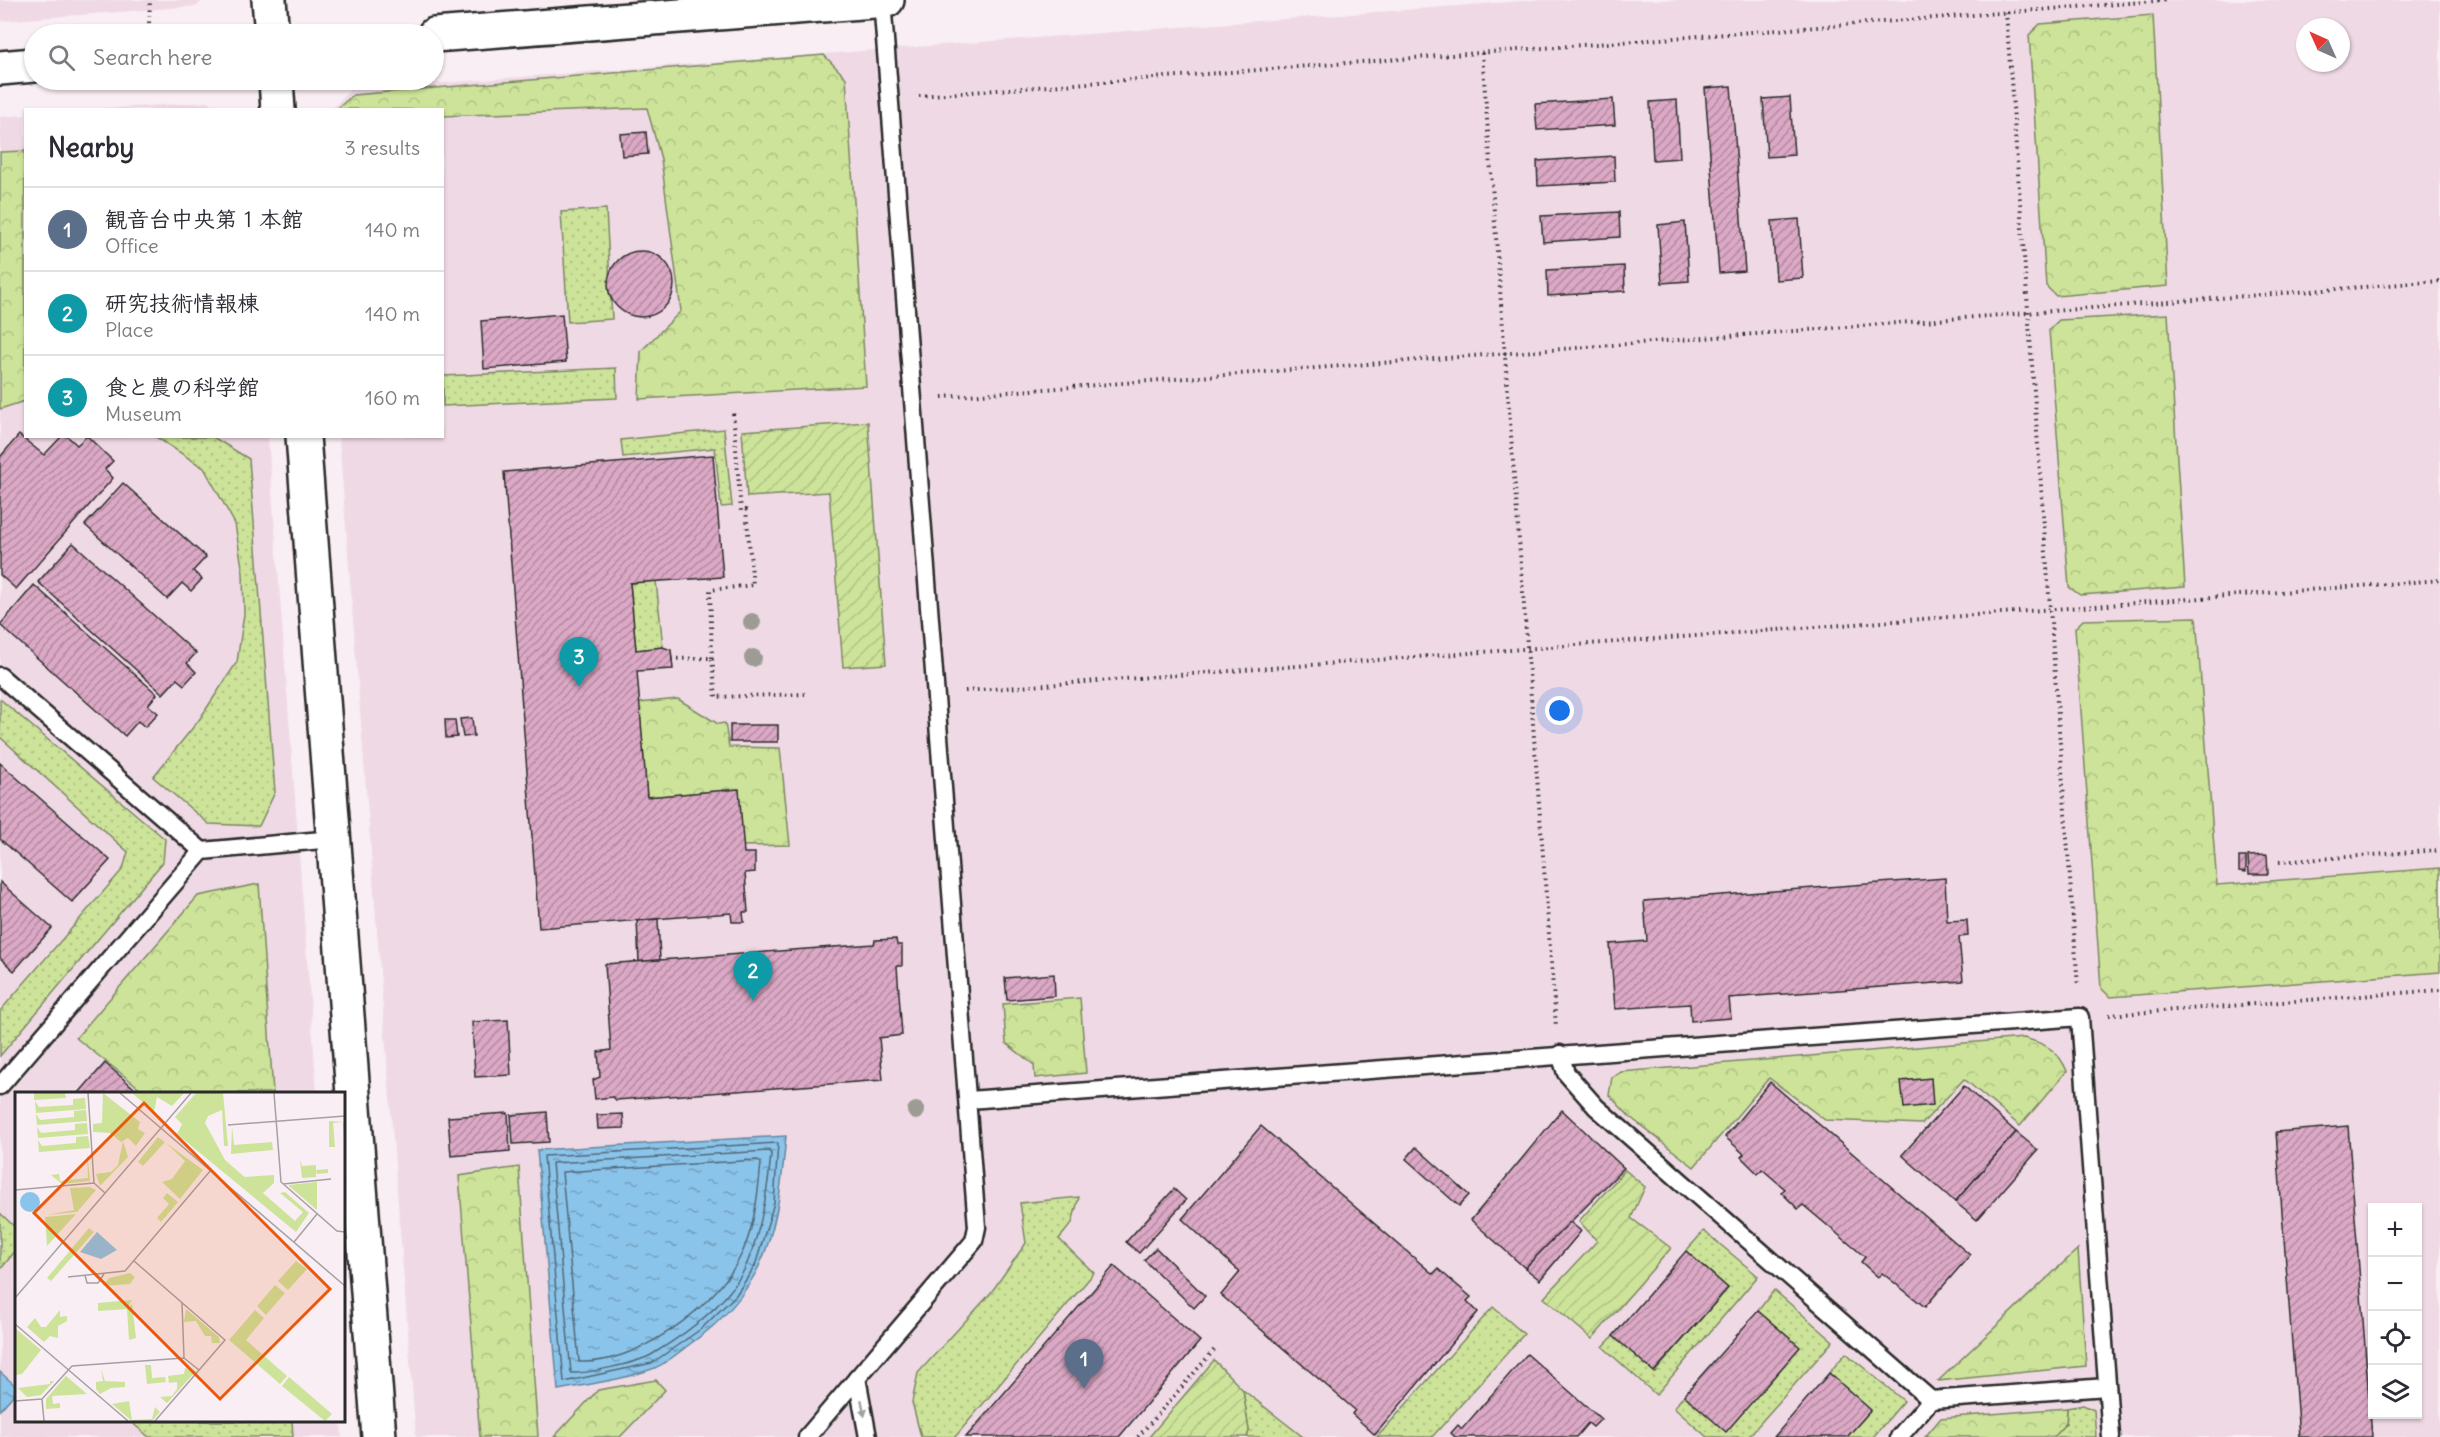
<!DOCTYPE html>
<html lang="en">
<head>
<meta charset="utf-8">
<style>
	body { margin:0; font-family:Delius,"Klee One",sans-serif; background:#f7f7f7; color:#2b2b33 }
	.controls { position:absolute; right:18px; bottom:18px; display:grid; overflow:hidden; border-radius:0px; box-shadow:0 2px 4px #0004 }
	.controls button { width:54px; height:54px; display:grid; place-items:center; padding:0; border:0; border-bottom:2px solid #e1e1e2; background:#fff; color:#2b2b33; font:30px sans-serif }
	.compass { position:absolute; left:2296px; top:18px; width:54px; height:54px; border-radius:50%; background:#fff; box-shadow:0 2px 4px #0004; rotate:315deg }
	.you { position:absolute; left:1560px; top:711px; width:21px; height:21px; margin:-15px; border:4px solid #fff; border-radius:50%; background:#1a73e8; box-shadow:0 0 0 9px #1a73e833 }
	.badge { display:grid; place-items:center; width:39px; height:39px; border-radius:50%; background:#d93025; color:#fff; font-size:20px; font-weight:700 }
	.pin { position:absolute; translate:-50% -50px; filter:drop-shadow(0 2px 3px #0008) }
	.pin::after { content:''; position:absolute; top:32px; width:21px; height:18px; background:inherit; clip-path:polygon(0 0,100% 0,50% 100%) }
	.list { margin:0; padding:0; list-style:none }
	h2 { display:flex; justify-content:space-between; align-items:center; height:78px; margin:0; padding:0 24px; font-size:26px }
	h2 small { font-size:20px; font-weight:400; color:#7c7c81 }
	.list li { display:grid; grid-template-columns:39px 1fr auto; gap:18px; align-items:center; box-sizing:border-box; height:84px; padding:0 24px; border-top:2px solid #e1e1e2 }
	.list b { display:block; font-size:22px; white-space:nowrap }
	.list p { margin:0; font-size:20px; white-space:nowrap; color:#7c7c81 }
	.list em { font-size:20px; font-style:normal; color:#7c7c81 }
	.icon { flex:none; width:33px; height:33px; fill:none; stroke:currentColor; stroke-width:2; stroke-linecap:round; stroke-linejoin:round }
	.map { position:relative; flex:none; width:2440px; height:1437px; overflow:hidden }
	.search { position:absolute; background:#fff; box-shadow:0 2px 4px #0004; left:24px; top:24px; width:420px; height:66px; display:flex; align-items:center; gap:15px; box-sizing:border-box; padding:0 21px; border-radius:33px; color:#7c7c81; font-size:22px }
	.panel { position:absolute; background:#fff; box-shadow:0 2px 4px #0004; left:24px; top:108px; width:420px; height:330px; border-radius:0px }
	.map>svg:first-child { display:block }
	.built { fill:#efd9e5; fill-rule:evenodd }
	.grass { fill:url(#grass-dots); stroke:#7c8762; stroke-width:1.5 }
	.forest { fill:url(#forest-crowns); stroke:#7c8762; stroke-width:1.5 }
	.garden { fill:url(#garden-furrows); stroke:#7c8762; stroke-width:1.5 }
	.water { fill:url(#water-ripples); stroke:#65879e; stroke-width:1.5 }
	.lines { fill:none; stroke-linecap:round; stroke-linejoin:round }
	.shore { stroke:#516877; stroke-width:1.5 }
	.building { fill:url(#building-hatch); stroke:#2b2b2b; stroke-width:1.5 }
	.service-casing { stroke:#2b2b2b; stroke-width:21 }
	.tertiary-casing { stroke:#2b2b2b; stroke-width:38 }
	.path { stroke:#2b2b2b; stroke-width:4; stroke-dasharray:1.5 4.5; stroke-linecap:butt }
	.service { stroke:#fff; stroke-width:16 }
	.tertiary { stroke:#fff; stroke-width:33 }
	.tree { fill:#9d9c94 }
	.oneway { fill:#a0a0a0 }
	.inset-road { fill:none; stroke:#a6a0a3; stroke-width:1.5 }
	.view { fill:#e8590c; fill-opacity:0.15; stroke:#e8590c; stroke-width:3 }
	.inset-edge { fill:none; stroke:#2b2b2b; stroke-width:3 }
</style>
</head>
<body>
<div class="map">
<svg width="2440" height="1437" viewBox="0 0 2440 1437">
	<defs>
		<pattern id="grass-dots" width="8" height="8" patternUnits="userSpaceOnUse" patternTransform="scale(1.5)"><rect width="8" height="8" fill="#cce399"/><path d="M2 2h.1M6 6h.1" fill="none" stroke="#afc384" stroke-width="1.8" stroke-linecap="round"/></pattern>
		<pattern id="forest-crowns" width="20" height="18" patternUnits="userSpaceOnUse" patternTransform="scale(1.5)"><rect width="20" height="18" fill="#cce399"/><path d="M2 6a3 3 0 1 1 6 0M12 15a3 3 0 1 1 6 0" fill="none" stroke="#afc384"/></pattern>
		<pattern id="garden-furrows" width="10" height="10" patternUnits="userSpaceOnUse" patternTransform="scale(1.5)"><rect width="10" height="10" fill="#cce399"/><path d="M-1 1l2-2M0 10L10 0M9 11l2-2" fill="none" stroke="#afc384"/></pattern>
		<pattern id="water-ripples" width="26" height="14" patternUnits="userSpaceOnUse" patternTransform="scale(1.5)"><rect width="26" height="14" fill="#8bc4ea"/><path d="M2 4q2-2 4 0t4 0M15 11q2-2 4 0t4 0" fill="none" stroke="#729fbe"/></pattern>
		<pattern id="building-hatch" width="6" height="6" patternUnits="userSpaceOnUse" patternTransform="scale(1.5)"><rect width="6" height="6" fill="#dba8c5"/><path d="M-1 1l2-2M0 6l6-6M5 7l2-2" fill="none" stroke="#b289a0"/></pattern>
	</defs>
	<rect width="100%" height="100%" fill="#f8eef3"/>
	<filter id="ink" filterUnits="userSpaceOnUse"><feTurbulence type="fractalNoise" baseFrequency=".0167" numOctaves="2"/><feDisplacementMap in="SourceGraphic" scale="12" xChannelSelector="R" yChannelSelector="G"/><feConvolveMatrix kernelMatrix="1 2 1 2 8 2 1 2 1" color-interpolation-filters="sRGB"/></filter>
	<g filter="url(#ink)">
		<g class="built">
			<path d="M0 0H203L197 6 0 21Z"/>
			<path d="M1535 0H2440V1437H416L339 437 442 436V110H331L350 90ZM2305 27H2341V63H2305ZM2372 1208H2418V1414H2372Z"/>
			<path d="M208 102 217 109H103Z"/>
			<path d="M25 115 26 436 268 437 317 1093 16 1094V1420L341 1421 342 1437H0V117Z"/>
		</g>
		<g class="grass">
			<path d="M606 209 612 319 568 322 561 212Z"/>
			<path d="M616 368 617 398 443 406V376Z"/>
			<path d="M724 429 732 506 721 507 715 448 623 457 621 440Z"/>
			<path d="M156 437H213L249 459 275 792 259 826 209 824 153 777 199 720 237 662 244 614 243 573 235 524 204 468Z"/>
			<path d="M656 581 663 647 636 650 630 583Z"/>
			<path d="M0 699 165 839 163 862 0 1056V1011L123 869 128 852 0 737Z"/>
			<path d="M1079 1197 1072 1223 1059 1239 1094 1273 955 1437H921L912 1402 918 1373 990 1294 1026 1243 1020 1203Z"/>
			<path d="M0 1213 16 1228V1250L0 1270Z"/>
			<path d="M1704 1231 1758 1276 1656 1395 1603 1347 1613 1336 1655 1372 1728 1288 1686 1251Z"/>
			<path d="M1774 1290 1833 1341 1748 1437H1707L1674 1408 1684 1395 1799 1347 1758 1311Z"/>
			<path d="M1493 1307 1524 1334 1432 1437H1377Z"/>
			<path d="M1846 1353 1904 1401 1873 1437H1847L1870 1410 1829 1373Z"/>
			<path d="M1243 1390 1303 1437H1247L1249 1431Z"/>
			<path d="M2083 1405 2094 1410 2096 1437H2053L2066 1423 2067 1408Z"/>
			<path d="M130 1421H292L293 1437H149Z"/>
		</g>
		<g class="forest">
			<path d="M2153 15 2168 286 2056 296 2046 286 2029 35 2040 24Z"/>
			<path d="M824 55 846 78 866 386 639 399 641 351 681 311 661 159 647 108 443 116 442 110 337 109 353 95Z"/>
			<path d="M25 151V401L0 409V152Z"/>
			<path d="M2168 314 2185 587 2080 595 2069 587 2049 330 2059 320Z"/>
			<path d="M2196 617 2217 885 2440 868V972L2110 997 2101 988 2075 628 2083 620Z"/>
			<path d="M678 699 718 724 725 723 729 747 780 748 790 845 743 846 738 789 647 797 639 703Z"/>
			<path d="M259 884 273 1093H146L76 1038 198 896Z"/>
			<path d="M1080 998 1086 1073 1035 1078 1034 1065 1006 1043 1003 1004Z"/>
			<path d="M2024 1038C2046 1044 2058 1050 2067 1071L2020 1126 1964 1079 1922 1124 1825 1120 1769 1078 1694 1167 1630 1117 1609 1095 1612 1077 1621 1072Z"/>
			<path d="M519 1167 538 1437H480L459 1176Z"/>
			<path d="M2078 1249 2086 1366 1938 1381Z"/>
			<path d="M656 1380 665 1390 620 1437H554L598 1390Z"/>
			<path d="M2067 1408 2066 1423 2053 1437H1925L1941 1418Z"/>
		</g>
		<g class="garden">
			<path d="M868 422 886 664 843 667 829 492 747 497 742 431Z"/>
			<path d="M1625 1170 1645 1187 1631 1218 1671 1248 1592 1339 1544 1298 1597 1241 1579 1221Z"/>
			<path d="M1214 1360 1243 1390 1249 1431 1247 1437H1149Z"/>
		</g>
		<g class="water">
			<path d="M786 1136C778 1226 769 1289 690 1344 679 1352 665 1365 652 1369 622 1380 589 1384 558 1390L537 1150Z"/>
			<path d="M0 1372 16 1386V1392L0 1410Z"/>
		</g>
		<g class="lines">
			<g class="shore">
				<path d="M778 1143 774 1203 755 1266 736 1295 701 1329 652 1363 564 1382 544 1156Z"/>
				<path d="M769 1151 771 1154C768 1191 762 1226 748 1261 733 1301 686 1334 651 1355 636 1363 587 1374 571 1373L552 1163Z"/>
				<path d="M758 1160 761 1163C758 1195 754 1233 738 1261 712 1309 635 1365 579 1362L562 1172Z"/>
			</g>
		</g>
		<g class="building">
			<path d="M1731 86 1745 271 1719 273 1705 88Z"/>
			<path d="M1790 97 1794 155 1767 157 1763 99Z"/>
			<path d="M1613 99 1615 125 1537 130 1535 104Z"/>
			<path d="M1677 100 1680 158 1653 160 1650 102Z"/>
			<path d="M646 132 648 154 622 156 620 134Z"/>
			<path d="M1614 156 1615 182 1538 186 1537 161Z"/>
			<path d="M1619 212 1620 237 1543 242 1541 216Z"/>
			<path d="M1799 219 1803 278 1776 280 1772 221Z"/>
			<path d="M1685 222 1689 281 1662 283 1658 225Z"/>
			<circle cx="641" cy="284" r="33"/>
			<path d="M1624 266 1625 291 1548 296 1547 270Z"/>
			<path d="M562 314 566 362 484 369 481 321Z"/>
			<path d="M19 435 44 455 62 436H67L77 445 87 436 113 461 105 469 113 478 16 589 0 575V457Z"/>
			<path d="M713 455 723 577 630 583 636 650 663 647 671 650 673 669 637 671 647 797 739 789 744 853H755V872L745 873 748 912H743L744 922H732L731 913 539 928 504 472Z"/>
			<path d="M123 483 206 557 193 571 202 579 191 591 182 583 167 599 85 525Z"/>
			<path d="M73 543 196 653 187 663 196 672 184 685 177 679 163 694 38 582Z"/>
			<path d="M34 585 157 694 148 705 158 713 145 727 138 721 125 736 0 625Z"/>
			<path d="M472 718 474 736 463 737 460 719Z"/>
			<path d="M445 720H455L457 737 446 738Z"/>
			<rect x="730" y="725" width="48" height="17"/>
			<path d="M0 763 110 860 72 902 0 839Z"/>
			<path d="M2267 855 2268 874H2249L2248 856Z"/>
			<path d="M2239 857H2246V872L2239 871Z"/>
			<path d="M1945 878 1947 921 1967 920 1968 936 1959 937 1963 981 1729 998 1731 1018 1691 1021 1690 1004 1615 1009 1610 944 1647 941 1644 901Z"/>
			<path d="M0 882 52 928 14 971 0 958Z"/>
			<path d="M658 919 660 960 639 962 637 921Z"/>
			<path d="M896 939 897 945H902V966H897L902 1035 879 1038 883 1080 616 1100 613 1097 595 1099 593 1080 600 1077 598 1052 611 1050 605 964 874 944 875 940Z"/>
			<path d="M1054 974 1055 996 1007 1000 1005 978Z"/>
			<path d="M508 1020 511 1075 475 1077 472 1022Z"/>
			<path d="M105 1063 141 1094H78Z"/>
			<path d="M1931 1078 1933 1105 1904 1108 1901 1081Z"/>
			<path d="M1770 1082 1970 1255 1925 1307 1882 1273 1878 1277 1861 1262 1865 1257 1803 1205 1798 1209 1781 1192 1785 1189 1762 1169 1758 1174 1741 1157 1744 1154 1725 1137Z"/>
			<path d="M1964 1086 2016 1132 1955 1202 1902 1155Z"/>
			<path d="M1562 1110 1624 1168 1525 1268 1471 1220Z"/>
			<path d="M547 1112 549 1142 513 1144 511 1115Z"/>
			<path d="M508 1113 510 1151 451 1156 448 1117Z"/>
			<path d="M623 1114 624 1128 598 1129 597 1115Z"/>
			<path d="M1261 1126 1433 1274 1438 1269 1471 1297 1467 1301 1478 1312 1375 1435 1352 1414 1355 1410 1221 1295 1240 1272 1182 1219Z"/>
			<path d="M2348 1126 2372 1437H2299L2276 1132Z"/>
			<path d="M2016 1132 2038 1150 1977 1220 1955 1202Z"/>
			<path d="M1416 1147 1469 1195 1459 1206 1406 1159Z"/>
			<path d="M1174 1189 1186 1200 1139 1253 1126 1242Z"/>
			<path d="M1570 1222 1581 1231 1540 1280 1525 1268Z"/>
			<path d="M1156 1248 1205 1296 1194 1308 1144 1260Z"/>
			<path d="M1686 1251 1728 1288 1654 1372 1613 1336Z"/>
			<path d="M1114 1266 1200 1341 1119 1437H966Z"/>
			<path d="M1758 1311 1800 1347 1726 1432 1684 1395Z"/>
			<path d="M1527 1354 1601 1419 1593 1427 1588 1423 1576 1437H1455L1451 1433 1458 1425 1462 1429Z"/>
			<path d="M1829 1373 1871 1410 1847 1437H1774Z"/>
		</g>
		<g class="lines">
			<g class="service-casing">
				<g id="service">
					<path d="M0 676 202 851"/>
					<path d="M1560 1054 1566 1073 1596 1107 1931 1400 2107 1387"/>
					<path d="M0 1086 202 851 333 839"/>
					<path d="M969 1100 2080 1017 2111 1437"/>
					<path d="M857 1378 868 1437"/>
					<path d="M807 1437 974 1241 977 1227 882 0"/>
					<path d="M1899 1437 1931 1400"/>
				</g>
			</g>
			<g class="tertiary-casing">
				<g id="tertiary">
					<path d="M269 0 272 34"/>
					<path d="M434 35 887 0"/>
					<path d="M0 68 34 65"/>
					<path d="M276 80 278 110"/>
					<path d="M303 436 379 1437"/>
				</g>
			</g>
			<g class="path">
				<path d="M2006 12 2078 987"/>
				<path d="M149 23 150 0"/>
				<path d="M1482 53 1556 1027"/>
				<path d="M919 96 2168 0"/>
				<path d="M942 397 2440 281"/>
				<path d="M712 658 710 590 753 585 746 510 741 511 733 411"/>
				<path d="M671 659 712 658 716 697 805 694"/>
				<path d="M965 691 2440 580"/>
				<path d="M2279 862 2440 850"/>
				<path d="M2109 1015 2440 990"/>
				<path d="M1138 1437 1215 1349"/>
			</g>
			<use href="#service" class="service"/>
			<use href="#tertiary" class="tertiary"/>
		</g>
		<g class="tree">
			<circle cx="752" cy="622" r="9"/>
			<circle cx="753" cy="658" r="9"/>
			<circle cx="916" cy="1111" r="9"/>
		</g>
		<defs><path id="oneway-solid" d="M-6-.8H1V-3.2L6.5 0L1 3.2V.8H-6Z" transform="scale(1.5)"/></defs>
		<use class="oneway" href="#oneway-solid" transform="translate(863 1408) rotate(79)"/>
	</g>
	<g transform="translate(15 1092)">
		<rect width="330" height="330" fill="#f8eef3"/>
		<path d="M19 1H50L51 6 19 8ZM70 6 71 17 21 21 20 9 24 15 58 13V7ZM71 18 72 29 22 33 21 22 25 28 59 25V19ZM314 29 329 30V46L328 30 318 31 320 55H314ZM72 31 73 42 23 46 22 35 26 41 60 38V32ZM217 35 219 53 257 50 258 58 216 62ZM73 44 75 56 24 60 23 48 27 54 61 51V45ZM108 49 113 65 85 94 81 82 96 80 103 73ZM72 59 75 89 47 92 36 83 44 82 45 89 73 86ZM285 68 287 74 301 73V78L313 77V81L302 82 301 78V85L287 86ZM259 83V91L248 101 229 85ZM61 122 32 154 30 125ZM115 181 120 185 115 192 88 194 94 186ZM117 212 121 246 114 248 112 217ZM45 218V225L52 224V229L43 234V246L35 244 29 250 12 235 20 226 26 235H31ZM0 236 26 258 7 282 0 283ZM130 273H136L137 286 150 285 151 290 132 292ZM170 276 181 279 152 311 145 305 157 304 162 297V290L154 291 153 284 169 282 168 289ZM86 277 90 289 110 290V295L96 296 85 302 81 297V290L88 289ZM35 289H39L26 303 12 305 3 296 35 292ZM114 309 117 328 137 327 140 315 145 320 137 329H117L97 312Z" fill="#cce399"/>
		<path d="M88 1 125 30 123 37 130 41 121 54 113 46 106 50 95 41 78 40V32L87 31ZM117 1H169L157 14 142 5 139 20ZM181 1H208L213 54H209L207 18 193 24 190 31 210 68 280 129 288 120 265 101 270 100 294 121 281 140 162 42 167 32 160 25ZM143 45 188 78 165 107 147 90 157 87 170 69 150 50 128 74 123 70ZM75 95 81 98 62 120 31 123 59 118 55 96ZM74 136 79 140 36 189 32 186ZM281 169 292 177 273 198 263 189ZM260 193 270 201 251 223 242 214ZM171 217 204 245 205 251H197L196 244H190L181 229 169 230ZM240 218 249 226 231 248 272 284 265 292 214 248ZM51 284 72 302 37 304 38 312 45 311V316L31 317V307ZM274 285 317 322 310 329 267 294Z" fill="#cce399"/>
		<path d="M302 90V118L274 94V93ZM152 101 163 110 146 130 142 126 154 112 148 106ZM117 208 112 217 83 219V211Z" fill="#cce399"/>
		<path d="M5 110a10 10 0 1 1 20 0a10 10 0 1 1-20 0ZM82 140 102 158 86 167 65 160Z" fill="#8bc4ea"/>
		<path class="inset-road" d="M73 1 79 91M105 1 330 194M259 1 266 90 322 139 330 140M213 33 330 24M268 92 316 87M0 98 79 91 90 101M279 150 302 122M119 169 210 248 140 329M70 183 72 191H83L89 182M53 185 110 179 196 78M0 206 176 1M167 211 169 266 184 278M0 232 113 329M0 309 27 307M29 329 27 307 57 274 169 266"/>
		<path class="view" d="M129 11 315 197 205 307 19 121Z"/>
		<rect width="330" height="330" class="inset-edge"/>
	</g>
</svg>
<div class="controls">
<button>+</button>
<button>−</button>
<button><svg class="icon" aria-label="locate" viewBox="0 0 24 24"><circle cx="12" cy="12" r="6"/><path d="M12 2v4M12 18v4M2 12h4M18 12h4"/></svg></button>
<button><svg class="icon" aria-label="layers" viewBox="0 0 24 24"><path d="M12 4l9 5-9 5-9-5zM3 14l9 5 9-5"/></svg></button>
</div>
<svg class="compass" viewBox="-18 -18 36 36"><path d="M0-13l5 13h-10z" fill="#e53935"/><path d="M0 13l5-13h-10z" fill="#7c7c81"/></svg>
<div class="you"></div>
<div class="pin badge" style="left:1084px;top:1389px;background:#5c6f8a">1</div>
<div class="pin badge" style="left:753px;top:1001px;background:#0f9aa8">2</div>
<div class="pin badge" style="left:579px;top:687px;background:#0f9aa8">3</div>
<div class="search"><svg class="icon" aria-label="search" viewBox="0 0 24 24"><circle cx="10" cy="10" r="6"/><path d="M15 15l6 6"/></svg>Search here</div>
<section class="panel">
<h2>Nearby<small>3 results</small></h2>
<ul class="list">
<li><span class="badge" style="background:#5c6f8a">1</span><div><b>観音台中央第１本館</b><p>Office</p></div><em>140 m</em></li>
<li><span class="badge" style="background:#0f9aa8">2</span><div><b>研究技術情報棟</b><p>Place</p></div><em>140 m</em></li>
<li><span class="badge" style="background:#0f9aa8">3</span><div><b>食と農の科学館</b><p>Museum</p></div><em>160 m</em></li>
</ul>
</section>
</div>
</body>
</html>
